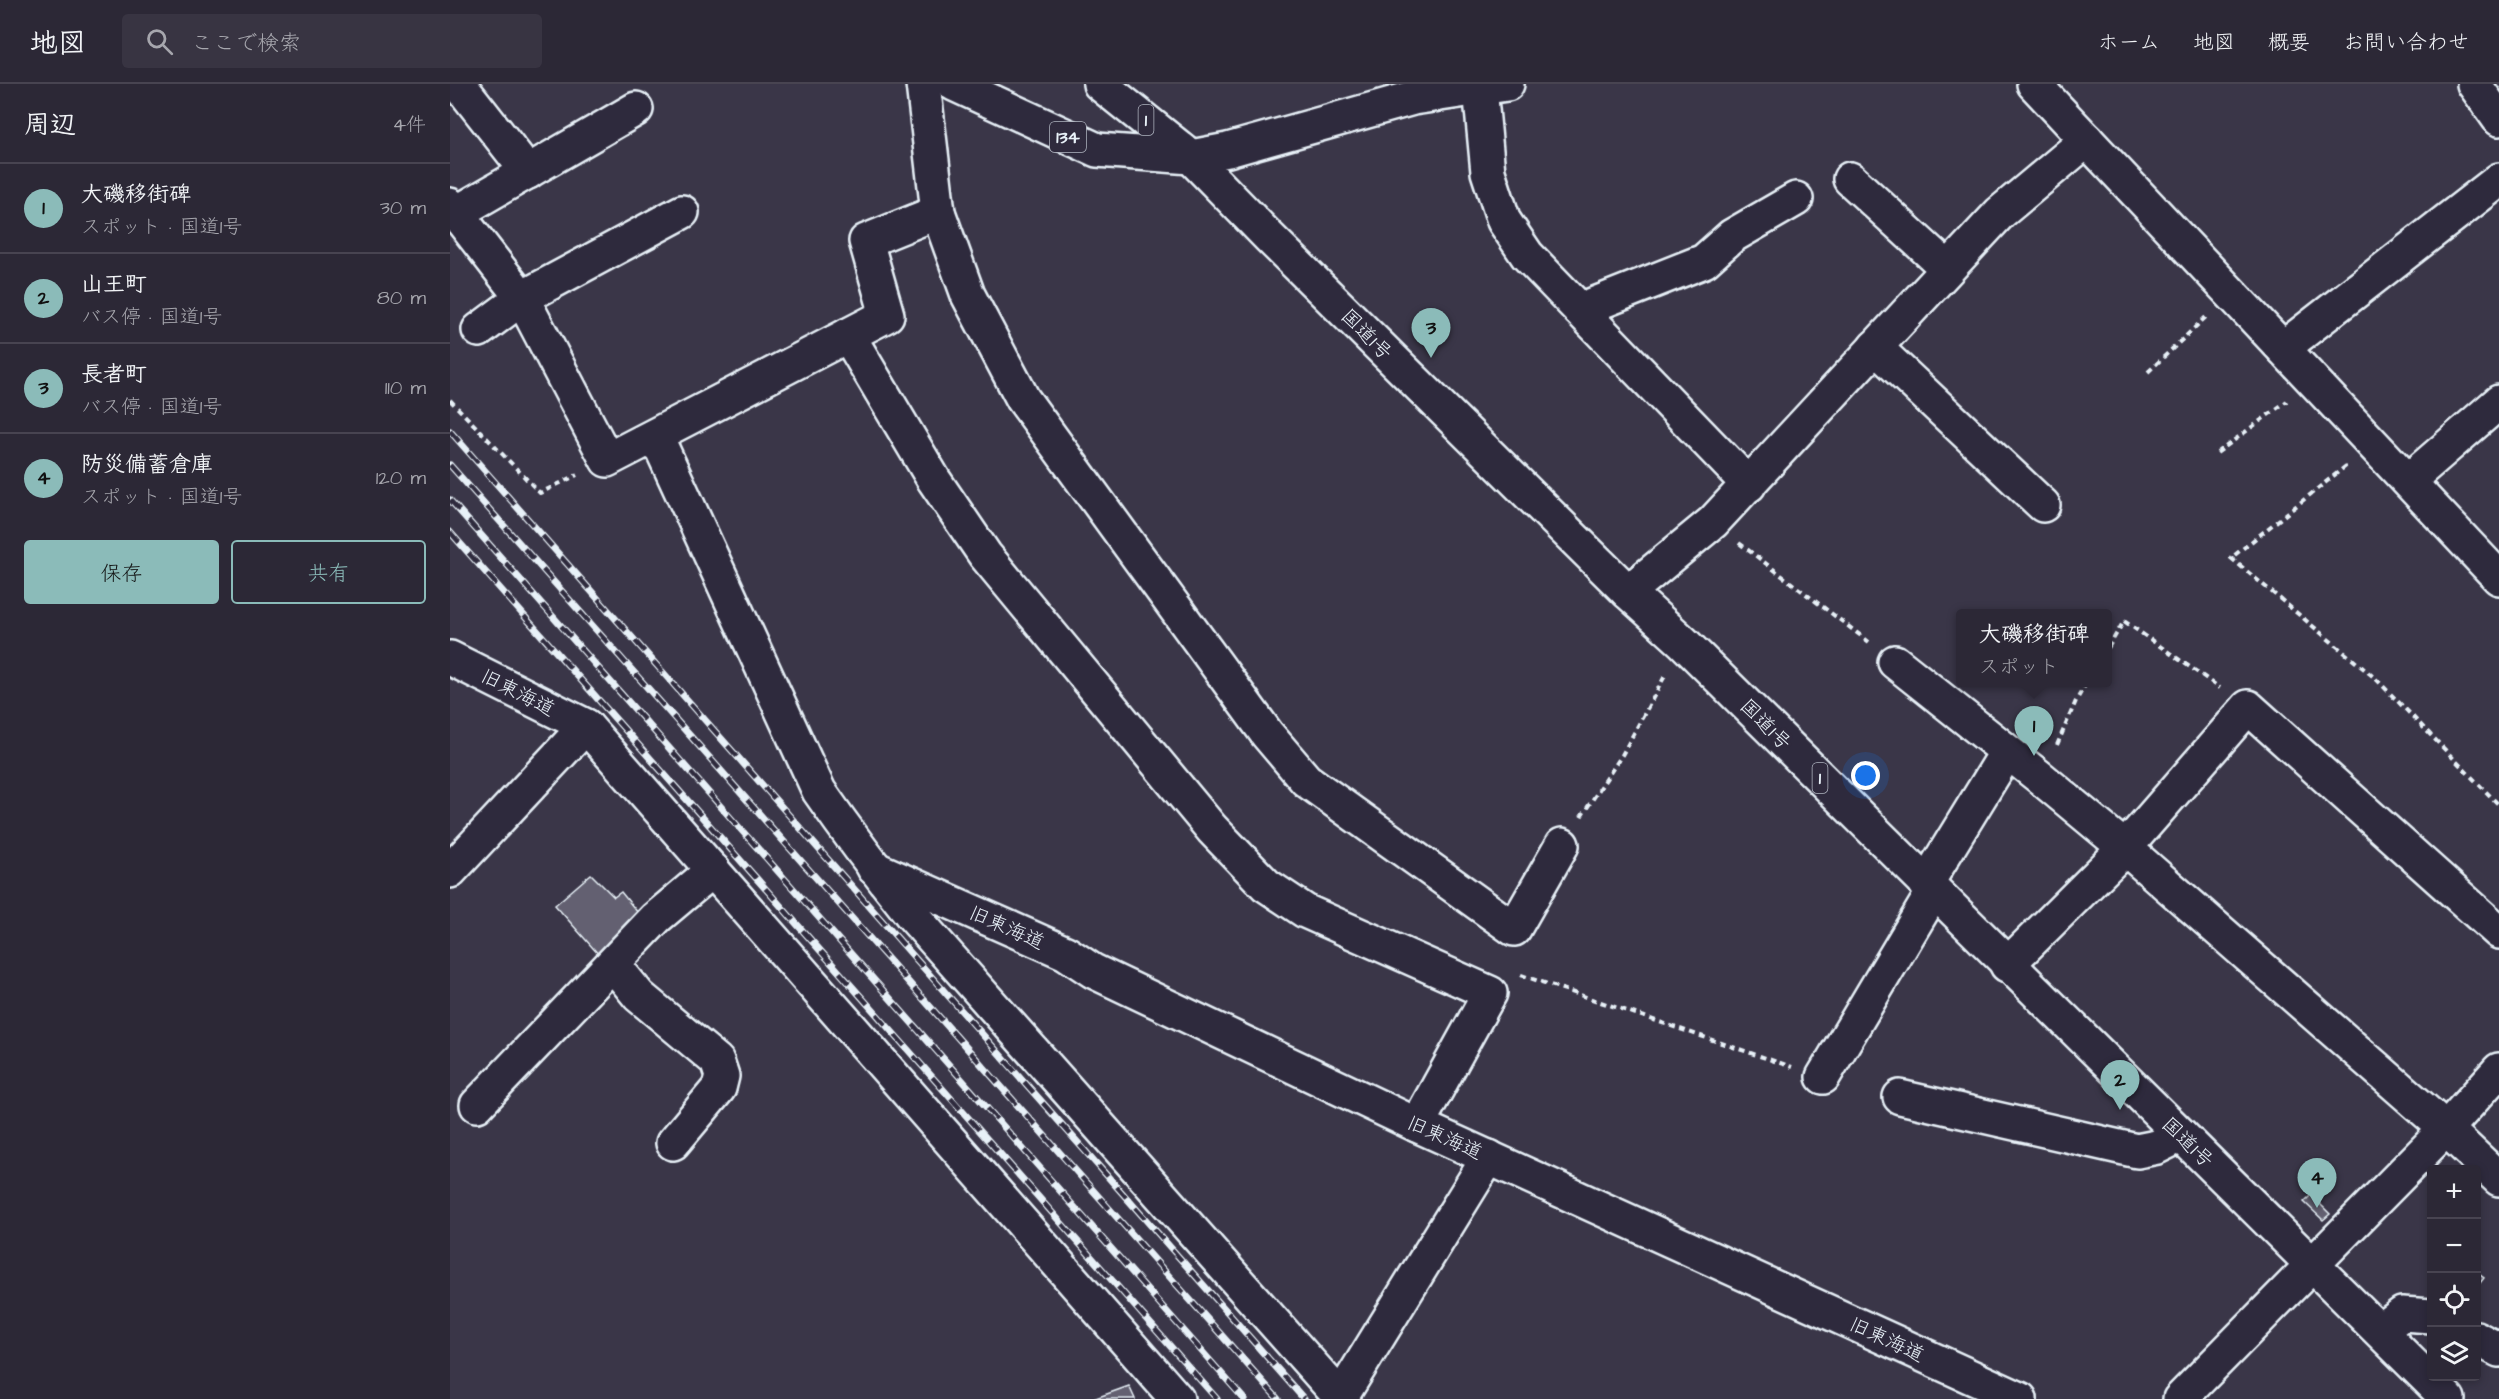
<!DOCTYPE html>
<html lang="ja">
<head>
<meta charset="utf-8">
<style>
	body { margin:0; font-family:"Architects Daughter","Klee One",sans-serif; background:#383442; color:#f1f3f6 }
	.controls { position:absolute; right:18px; bottom:18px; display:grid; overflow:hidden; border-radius:6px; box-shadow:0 3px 9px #0003 }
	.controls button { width:54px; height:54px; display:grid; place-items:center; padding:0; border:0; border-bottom:2px solid #484451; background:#2c2836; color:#f1f3f6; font:30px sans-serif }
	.you { position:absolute; left:1416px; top:692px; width:21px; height:21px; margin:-15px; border:4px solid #fff; border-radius:50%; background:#1a73e8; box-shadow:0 0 0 9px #1a73e833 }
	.badge { display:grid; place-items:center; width:39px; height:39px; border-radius:50%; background:#8bbbb9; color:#111; font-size:20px; font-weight:700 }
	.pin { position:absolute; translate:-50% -50px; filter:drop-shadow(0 2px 3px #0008) }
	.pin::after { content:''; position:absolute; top:32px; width:21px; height:18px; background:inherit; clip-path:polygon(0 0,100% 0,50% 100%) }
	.popup { position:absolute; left:1506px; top:525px; width:156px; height:78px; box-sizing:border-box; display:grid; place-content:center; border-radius:6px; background:#2c2836; filter:drop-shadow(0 2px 4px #0005); font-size:20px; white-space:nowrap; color:#a6a6ad }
	.popup b { font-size:22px; color:#f1f3f6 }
	.popup::after { content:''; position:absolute; left:50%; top:100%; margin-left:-12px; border:12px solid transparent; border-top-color:#2c2836 }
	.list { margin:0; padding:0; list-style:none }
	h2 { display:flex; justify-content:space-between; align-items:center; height:78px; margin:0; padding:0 24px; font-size:26px }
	h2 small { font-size:20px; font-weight:400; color:#a6a6ad }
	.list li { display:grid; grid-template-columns:39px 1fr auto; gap:18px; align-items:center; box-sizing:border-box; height:90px; padding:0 24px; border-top:2px solid #484451 }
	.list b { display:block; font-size:22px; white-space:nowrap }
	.list p { margin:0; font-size:20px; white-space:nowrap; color:#a6a6ad }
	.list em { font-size:20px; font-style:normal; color:#a6a6ad }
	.actions { display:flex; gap:12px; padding:18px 24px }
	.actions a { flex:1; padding:14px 0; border:2px solid #8bbbb9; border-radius:6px; text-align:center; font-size:21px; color:#8bbbb9 }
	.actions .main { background:#8bbbb9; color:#111 }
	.icon { flex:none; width:33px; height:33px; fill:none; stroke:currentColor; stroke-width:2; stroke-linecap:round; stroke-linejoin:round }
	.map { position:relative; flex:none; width:2049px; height:1315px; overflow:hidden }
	header { display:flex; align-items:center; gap:36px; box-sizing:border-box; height:84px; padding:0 30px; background:#2c2836; border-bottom:2px solid #484451 }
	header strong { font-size:28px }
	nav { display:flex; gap:33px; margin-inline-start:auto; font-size:21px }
	.search { width:420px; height:54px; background:#383442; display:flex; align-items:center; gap:15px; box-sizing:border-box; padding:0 21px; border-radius:6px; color:#a6a6ad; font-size:22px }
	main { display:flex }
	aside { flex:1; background:#2c2836 }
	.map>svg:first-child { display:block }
	.building { fill:#636171; stroke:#e8f1f8; stroke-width:1.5 }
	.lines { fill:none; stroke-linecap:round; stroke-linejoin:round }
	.minor-casing { stroke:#e8f1f8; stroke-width:38 }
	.highway-casing { stroke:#e8f1f8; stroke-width:38 }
	.path { stroke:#e8f1f8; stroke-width:4; stroke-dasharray:6 4.5; stroke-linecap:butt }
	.minor { stroke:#2f2a3d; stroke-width:33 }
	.highway { stroke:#2f2a3d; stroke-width:33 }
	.rail-casing { stroke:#e8f1f8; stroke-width:7 }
	.rail { stroke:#2f2a3d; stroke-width:4.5; stroke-dasharray:14; stroke-linecap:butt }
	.labels { text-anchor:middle; stroke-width:6; stroke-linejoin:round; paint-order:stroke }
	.shield { fill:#2f2a3d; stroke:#b0b5c0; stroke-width:1.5 }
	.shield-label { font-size:18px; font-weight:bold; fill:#e8f1f8 }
	.street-label { font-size:20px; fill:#e8f1f8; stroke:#2f2a3d }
</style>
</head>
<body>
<header>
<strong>地図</strong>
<div class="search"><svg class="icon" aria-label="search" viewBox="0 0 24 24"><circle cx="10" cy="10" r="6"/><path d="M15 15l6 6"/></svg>ここで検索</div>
<nav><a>ホーム</a><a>地図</a><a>概要</a><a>お問い合わせ</a></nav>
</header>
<main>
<aside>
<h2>周辺<small>4件</small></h2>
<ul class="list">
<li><span class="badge">1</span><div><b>大磯移街碑</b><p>スポット · 国道1号</p></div><em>30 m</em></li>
<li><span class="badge">2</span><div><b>山王町</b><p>バス停 · 国道1号</p></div><em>80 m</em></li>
<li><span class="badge">3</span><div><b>長者町</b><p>バス停 · 国道1号</p></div><em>110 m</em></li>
<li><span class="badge">4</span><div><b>防災備蓄倉庫</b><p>スポット · 国道1号</p></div><em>120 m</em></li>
</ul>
<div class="actions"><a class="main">保存</a><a>共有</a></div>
</aside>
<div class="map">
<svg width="2049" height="1315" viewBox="0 0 2049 1315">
	<rect width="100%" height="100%" fill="#3a3648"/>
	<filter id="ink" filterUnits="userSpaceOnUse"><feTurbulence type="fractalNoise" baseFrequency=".0167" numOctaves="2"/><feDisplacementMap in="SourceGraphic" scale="12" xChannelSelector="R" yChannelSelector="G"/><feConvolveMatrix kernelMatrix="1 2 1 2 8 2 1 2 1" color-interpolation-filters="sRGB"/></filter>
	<g filter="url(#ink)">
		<g class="building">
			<path d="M141 790 164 813 171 808 193 835 150 872 105 821Z"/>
			<path d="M1861 1111 1880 1130 1873 1136 1854 1118Z"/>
			<path d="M2026 1188 2034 1194 2026 1204Z"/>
			<path d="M679 1302 685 1315H643Z"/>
		</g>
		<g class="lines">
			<g class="minor-casing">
				<g id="minor">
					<path d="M9 0 78 88"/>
					<path d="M473 0 488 128 518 211 573 315 817 650 856 696 1064 845 1112 761"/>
					<path d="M1584 0 2049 494"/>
					<path d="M2024 0 2049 35"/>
					<path d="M1030 4 1038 88 1054 137 1077 171 1299 401"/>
					<path d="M741 73 778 66 963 14 1057 0"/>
					<path d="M1400 95 1497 184"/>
					<path d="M0 121 72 214 157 376 437 231 416 157 488 128"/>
					<path d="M8 128 186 25"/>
					<path d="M1130 226 1254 177 1282 152 1346 115"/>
					<path d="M29 246 72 214 232 128"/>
					<path d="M398 251 484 396 535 471 762 745 816 801 855 827 1040 909 967 1041"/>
					<path d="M1425 263 1593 421"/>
					<path d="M1833 264 2049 96"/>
					<path d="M206 352 369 707C398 749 429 790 461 830L892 1315"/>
					<path d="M1959 396 2049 318"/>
					<path d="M1178 508 1263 438 1550 129 1637 56"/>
					<path d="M0 574 136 642 727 1315"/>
					<path d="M1445 578 1592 695 1675 764 1996 1045 2049 1095"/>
					<path d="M424 784 616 869 643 887 967 1041 1570 1315"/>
					<path d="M0 787 136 642"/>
					<path d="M1476 800 1557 668"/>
					<path d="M163 880 189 912 267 977 272 992 269 1004 223 1059"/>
					<path d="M1557 881 1675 764 1798 623 2049 848"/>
					<path d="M1373 993 1484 807"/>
					<path d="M1450 1013 1687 1067 1707 1063 1731 1051"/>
					<path d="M27 1021 206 834 263 786"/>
					<path d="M1931 1246 1952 1230 1982 1232"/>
					<path d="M2026 1254 2049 1266"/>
					<path d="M891 1313 1039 1073"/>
					<path d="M1730 1315 1996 1045 2049 986"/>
				</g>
			</g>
			<g class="highway-casing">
				<g id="highway">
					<path d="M504 0 647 66 741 73"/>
					<path d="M650 0 741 73 819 153 1178 508 1233 558 1998 1315"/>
				</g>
			</g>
			<g class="path">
				<path d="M1698 288 1757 232"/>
				<path d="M0 316 90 409 127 391"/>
				<path d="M1767 369 1837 317"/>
				<path d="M1896 382 1781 474 1925 594 2049 721"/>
				<path d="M1289 459 1419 558"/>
				<path d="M1658 564 1674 537 1770 604"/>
				<path d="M1607 661 1626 617 1637 598"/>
				<path d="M1131 733 1172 671 1216 590"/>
				<path d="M1071 891 1342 983"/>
			</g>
			<use href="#minor" class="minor"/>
			<use href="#highway" class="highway"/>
			<g class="rail-casing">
				<g id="rail">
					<path d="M0 347 854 1315"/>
					<path d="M0 381 828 1315"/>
					<path d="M0 416 794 1315"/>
					<path d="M0 448 767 1315"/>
				</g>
			</g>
			<use href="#rail" class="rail"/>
		</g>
	</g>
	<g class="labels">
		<g class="shield">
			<rect x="688.5" y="21" width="15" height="30" rx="4.5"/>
			<rect x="600" y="38" width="36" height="30" rx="4.5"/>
			<rect x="1362.5" y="679" width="15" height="30" rx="4.5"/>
		</g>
		<g class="shield-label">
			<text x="696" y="42">1</text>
			<text x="618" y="59">134</text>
			<text x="1370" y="700">1</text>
		</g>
		<g class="street-label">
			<text transform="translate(917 250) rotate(45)" y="7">国道1号</text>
			<text transform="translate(68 608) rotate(27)" y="7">旧東海道</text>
			<text transform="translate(1316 640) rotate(45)" y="7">国道1号</text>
			<text transform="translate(557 843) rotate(24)" y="7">旧東海道</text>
			<text transform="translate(995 1053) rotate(24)" y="7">旧東海道</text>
			<text transform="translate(1738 1058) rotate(44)" y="7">国道1号</text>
			<text transform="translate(1437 1255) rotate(25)" y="7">旧東海道</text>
		</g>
	</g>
</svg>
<div class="controls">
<button>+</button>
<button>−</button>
<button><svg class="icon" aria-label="locate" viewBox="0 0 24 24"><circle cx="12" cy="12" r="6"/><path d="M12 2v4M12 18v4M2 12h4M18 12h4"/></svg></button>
<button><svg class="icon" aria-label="layers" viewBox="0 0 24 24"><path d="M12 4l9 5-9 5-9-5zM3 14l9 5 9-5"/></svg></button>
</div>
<div class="you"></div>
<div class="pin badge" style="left:1584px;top:672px">1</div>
<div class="popup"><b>大磯移街碑</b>スポット</div>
<div class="pin badge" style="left:1670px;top:1026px">2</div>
<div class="pin badge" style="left:981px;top:274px">3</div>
<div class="pin badge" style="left:1867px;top:1124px">4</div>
</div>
</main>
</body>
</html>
